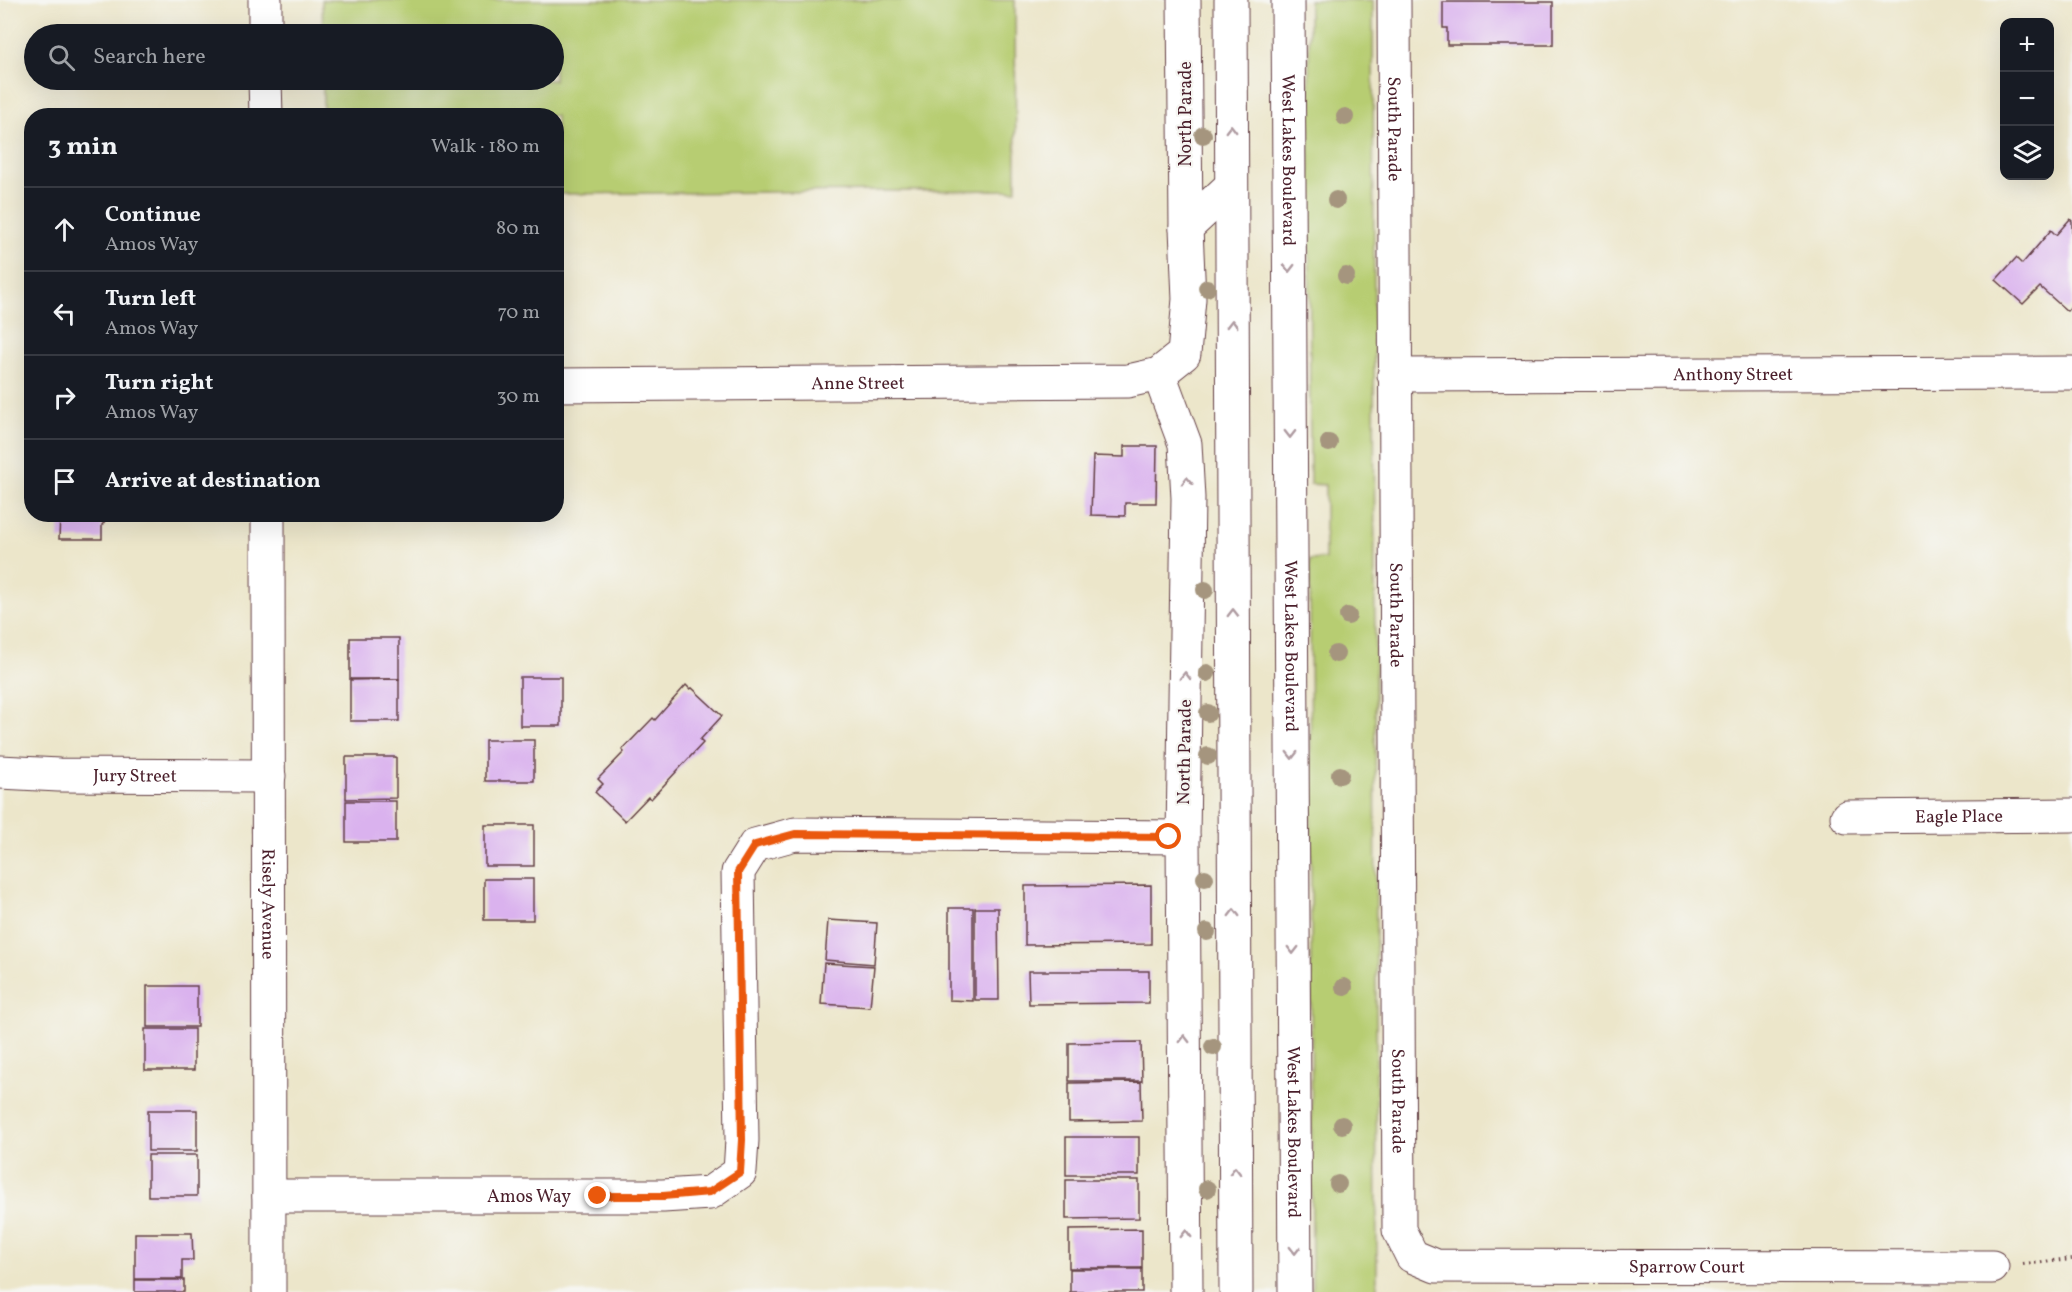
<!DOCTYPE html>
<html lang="en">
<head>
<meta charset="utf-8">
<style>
	body { margin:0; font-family:Vollkorn,serif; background:#20242c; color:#f1f3f6 }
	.controls { position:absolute; right:18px; top:18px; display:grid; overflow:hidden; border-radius:12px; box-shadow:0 6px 24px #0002 }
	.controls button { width:54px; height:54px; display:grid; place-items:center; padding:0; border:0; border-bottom:2px solid #363941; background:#171b24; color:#f1f3f6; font:30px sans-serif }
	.stop { position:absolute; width:18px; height:18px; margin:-14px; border:4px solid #ea580c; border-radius:50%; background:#fff }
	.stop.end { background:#ea580c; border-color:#fff; box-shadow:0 2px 6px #0008 }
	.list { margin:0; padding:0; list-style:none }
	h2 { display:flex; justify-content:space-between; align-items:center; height:78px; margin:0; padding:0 24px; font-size:26px }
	h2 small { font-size:20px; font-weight:400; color:#9ea1a6 }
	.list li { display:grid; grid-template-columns:39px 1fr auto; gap:18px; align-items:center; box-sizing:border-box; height:84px; padding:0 24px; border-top:2px solid #363941 }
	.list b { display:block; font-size:22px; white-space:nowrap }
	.list p { margin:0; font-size:20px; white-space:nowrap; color:#9ea1a6 }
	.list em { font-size:20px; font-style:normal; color:#9ea1a6 }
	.icon { flex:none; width:33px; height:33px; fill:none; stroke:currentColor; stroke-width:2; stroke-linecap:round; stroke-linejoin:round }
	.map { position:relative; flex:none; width:2072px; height:1292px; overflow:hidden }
	.search { position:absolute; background:#171b24; box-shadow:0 6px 24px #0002; left:24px; top:24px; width:540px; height:66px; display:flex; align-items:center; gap:15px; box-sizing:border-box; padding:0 21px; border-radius:33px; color:#9ea1a6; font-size:22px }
	.panel { position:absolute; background:#171b24; box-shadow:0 6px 24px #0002; left:24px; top:108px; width:540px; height:414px; border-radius:24px }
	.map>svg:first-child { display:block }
	.green { fill:#b7cd72; stroke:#80764e; stroke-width:1.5 }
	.building { fill:#dab2ee }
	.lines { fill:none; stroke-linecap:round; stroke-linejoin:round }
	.minor-casing { stroke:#623d43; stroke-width:35 }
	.major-casing { stroke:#623d43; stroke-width:35 }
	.path { stroke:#623d43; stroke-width:4; stroke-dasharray:1.5 4.5; stroke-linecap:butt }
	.minor { stroke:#fff; stroke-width:33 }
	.major { stroke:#fff; stroke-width:33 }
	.tree { fill:#a5957e }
	.oneway { stroke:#ae9aa0 }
	.route { stroke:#ea580c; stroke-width:8 }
	.labels { text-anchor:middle; stroke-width:4.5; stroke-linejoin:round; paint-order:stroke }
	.street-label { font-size:18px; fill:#4a1f2b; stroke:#f6f6f2 }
</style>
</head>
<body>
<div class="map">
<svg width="2072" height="1292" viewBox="0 0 2072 1292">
	<rect width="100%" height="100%" fill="#f6f6f2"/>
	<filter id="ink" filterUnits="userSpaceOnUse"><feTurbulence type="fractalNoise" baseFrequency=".0167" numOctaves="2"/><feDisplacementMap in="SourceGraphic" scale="12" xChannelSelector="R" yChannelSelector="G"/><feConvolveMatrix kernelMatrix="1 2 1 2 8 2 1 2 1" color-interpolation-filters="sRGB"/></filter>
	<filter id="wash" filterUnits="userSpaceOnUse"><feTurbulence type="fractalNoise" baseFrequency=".008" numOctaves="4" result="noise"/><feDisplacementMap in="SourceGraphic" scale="24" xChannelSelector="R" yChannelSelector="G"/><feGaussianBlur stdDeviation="1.35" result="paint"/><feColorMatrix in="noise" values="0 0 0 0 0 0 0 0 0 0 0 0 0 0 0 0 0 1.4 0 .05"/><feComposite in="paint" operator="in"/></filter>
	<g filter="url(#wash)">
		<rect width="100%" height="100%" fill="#ece6ca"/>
		<g class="green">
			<path d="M322 0H1015L1016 190 557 194 556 116 323 115V80H554V34H323Z"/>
			<path d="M1309 0H1373L1377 1292H1312L1310 560 1325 559V485L1310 484Z"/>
		</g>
		<g id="blocks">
			<g class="building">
				<path d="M1443 2H1553V45H1447V28H1443Z"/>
				<path d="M2070 219 2072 221V305L2067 311 2040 287 2023 304 1996 280 2016 258 2022 264 2051 230 2056 235Z"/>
				<path d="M1124 446H1157L1156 503H1125V516L1091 515 1093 456 1124 457Z"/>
				<path d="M60 514H110L102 525V539H59Z"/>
				<rect x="350" y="638" width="49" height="41"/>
				<rect x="520" y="677" width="41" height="49"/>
				<path d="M399 679V721H350V680Z"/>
				<path d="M686 685 690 689 692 688 722 716 700 740 703 743 651 799 648 797 625 821 595 792 603 784 598 779 624 752 622 750 653 718 655 720Z"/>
				<rect x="485" y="740" width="49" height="41"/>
				<path d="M346 757H396V798L346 799Z"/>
				<rect x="346" y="801" width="50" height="41"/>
				<rect x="485" y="825" width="49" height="41"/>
				<rect x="484" y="879" width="49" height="41"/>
				<path d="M1151 885V944L1025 945V886Z"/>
				<path d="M949 908H973V1001L949 1000Z"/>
				<path d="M975 908H998L999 1000H975Z"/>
				<path d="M828 920 877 923 874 964 825 960Z"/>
				<path d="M824 963 874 966 870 1007 821 1004Z"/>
				<path d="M1028 971H1149V1003L1029 1004Z"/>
				<rect x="147" y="986" width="50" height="41"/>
				<rect x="145" y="1029" width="49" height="41"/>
				<path d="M1141 1042 1142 1081H1069V1043Z"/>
				<path d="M1141 1082 1142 1121 1069 1122V1083Z"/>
				<rect x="148" y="1110" width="49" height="41"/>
				<rect x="1066" y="1137" width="73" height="38"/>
				<rect x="148" y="1155" width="49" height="41"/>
				<path d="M1066 1180H1139V1218L1066 1219Z"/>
				<path d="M1142 1229V1268H1069V1230Z"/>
				<path d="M135 1233H192L193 1260H182V1279H135Z"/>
				<rect x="1070" y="1269" width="72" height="23"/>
				<rect x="135" y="1280" width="49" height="12"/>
			</g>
		</g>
	</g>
	<g filter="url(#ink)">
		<use href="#blocks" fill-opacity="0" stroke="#623d43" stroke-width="1.5"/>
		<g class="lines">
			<g class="minor-casing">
				<g id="minor">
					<path d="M265 0V34"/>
					<path id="s1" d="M1394 0 1399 1230 1412 1256 1436 1266 1992 1267"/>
					<path d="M265 80 266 116"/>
					<path d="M1186 228 1231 186"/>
					<path d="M1159 374 1185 444 1188 498 1183 837 1186 1292"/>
					<path id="s2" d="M1394 375 2072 373"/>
					<path id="s3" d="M556 385 1128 381 1159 374 1184 354 1189 299 1186 228 1184 0"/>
					<path id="s4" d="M268 514 269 1292"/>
					<path id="s5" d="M0 772 59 775 269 776"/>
					<path id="s6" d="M1847 817 2072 815"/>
					<path id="s7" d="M269 1196H663L710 1193 740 1172 742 1140 738 872 755 845 795 834 1183 837"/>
				</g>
			</g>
			<g class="major-casing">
				<g id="major">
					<path d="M1231 0 1236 1292"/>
					<path id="s8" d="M1288 0 1295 1292"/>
				</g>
			</g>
			<path class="path" d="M2023 1264 2072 1259"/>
			<use href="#minor" class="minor"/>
			<use href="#major" class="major"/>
		</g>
		<g class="tree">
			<circle cx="1345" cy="117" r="9"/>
			<circle cx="1203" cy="135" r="9"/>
			<circle cx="1336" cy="200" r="9"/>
			<circle cx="1346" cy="276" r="9"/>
			<circle cx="1207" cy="288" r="9"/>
			<circle cx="1329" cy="443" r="9"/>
			<circle cx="1205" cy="590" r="9"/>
			<circle cx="1348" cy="616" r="9"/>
			<circle cx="1336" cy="654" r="9"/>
			<circle cx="1207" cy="673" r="9"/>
			<circle cx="1208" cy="713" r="9"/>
			<circle cx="1208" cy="756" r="9"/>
			<circle cx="1340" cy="775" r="9"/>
			<circle cx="1205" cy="878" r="9"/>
			<circle cx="1207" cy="932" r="9"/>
			<circle cx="1344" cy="987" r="9"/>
			<circle cx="1213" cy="1047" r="9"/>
			<circle cx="1342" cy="1125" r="9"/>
			<circle cx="1338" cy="1184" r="9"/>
			<circle cx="1207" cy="1189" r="9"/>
		</g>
		<defs><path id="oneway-chevron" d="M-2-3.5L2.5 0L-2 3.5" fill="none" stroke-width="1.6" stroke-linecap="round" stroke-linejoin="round" transform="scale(1.5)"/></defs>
		<g class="oneway">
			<use href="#oneway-chevron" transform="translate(1231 129) rotate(-90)"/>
			<use href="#oneway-chevron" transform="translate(1289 268) rotate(90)"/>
			<use href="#oneway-chevron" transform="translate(1232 324) rotate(-90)"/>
			<use href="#oneway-chevron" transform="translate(1290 434) rotate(90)"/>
			<use href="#oneway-chevron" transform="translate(1187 481) rotate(-92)"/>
			<use href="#oneway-chevron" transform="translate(1233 613) rotate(-90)"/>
			<use href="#oneway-chevron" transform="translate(1185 676) rotate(-89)"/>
			<use href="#oneway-chevron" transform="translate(1292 755) rotate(90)"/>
			<use href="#oneway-chevron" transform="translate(1234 913) rotate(-90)"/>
			<use href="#oneway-chevron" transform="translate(1293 950) rotate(90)"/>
			<use href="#oneway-chevron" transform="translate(1184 1039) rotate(-90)"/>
			<use href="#oneway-chevron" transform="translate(1235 1171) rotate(-90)"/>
			<use href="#oneway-chevron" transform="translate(1186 1234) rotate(-90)"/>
			<use href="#oneway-chevron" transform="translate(1295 1250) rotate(90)"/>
		</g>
	</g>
	<g class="lines" filter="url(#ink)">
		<path class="route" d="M598 1196H663L710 1192 740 1172 742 1140 738 872 755 845 795 834 1169 837"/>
	</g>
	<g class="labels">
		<g class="street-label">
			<text transform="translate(1185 114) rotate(-90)" y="6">North Parade</text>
			<text dy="6" stroke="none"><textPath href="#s1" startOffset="129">South Parade</textPath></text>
			<text dy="6" stroke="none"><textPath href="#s8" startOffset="160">West Lakes Boulevard</textPath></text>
			<text dy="6" stroke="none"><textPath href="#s2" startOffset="339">Anthony Street</textPath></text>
			<text dy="6" stroke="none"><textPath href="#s3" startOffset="302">Anne Street</textPath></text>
			<text dy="6" stroke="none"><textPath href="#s1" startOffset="615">South Parade</textPath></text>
			<text dy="6" stroke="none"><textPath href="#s8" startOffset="646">West Lakes Boulevard</textPath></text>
			<text transform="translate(1184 752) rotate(-89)" y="6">North Parade</text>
			<text dy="6" stroke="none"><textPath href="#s5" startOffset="135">Jury Street</textPath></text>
			<text dy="6" stroke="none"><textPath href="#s6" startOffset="112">Eagle Place</textPath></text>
			<text dy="6" stroke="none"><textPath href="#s4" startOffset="390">Risely Avenue</textPath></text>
			<text dy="6" stroke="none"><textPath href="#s1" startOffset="1101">South Parade</textPath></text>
			<text dy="6" stroke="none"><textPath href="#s8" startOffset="1132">West Lakes Boulevard</textPath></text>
			<text dy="6" stroke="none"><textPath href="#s7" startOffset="260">Amos Way</textPath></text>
			<text dy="6" stroke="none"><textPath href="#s1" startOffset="1536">Sparrow Court</textPath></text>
		</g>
	</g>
</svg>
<div class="controls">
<button>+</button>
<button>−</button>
<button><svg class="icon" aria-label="layers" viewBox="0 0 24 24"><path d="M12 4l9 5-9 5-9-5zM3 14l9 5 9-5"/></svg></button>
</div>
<div class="stop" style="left:1169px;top:837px"></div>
<div class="stop end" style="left:598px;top:1196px"></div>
<div class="search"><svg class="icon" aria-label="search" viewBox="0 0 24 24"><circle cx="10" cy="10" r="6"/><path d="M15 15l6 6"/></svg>Search here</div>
<section class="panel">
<h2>3 min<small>Walk · 180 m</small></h2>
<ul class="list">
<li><svg class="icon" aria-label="ahead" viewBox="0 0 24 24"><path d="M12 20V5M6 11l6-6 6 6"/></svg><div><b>Continue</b><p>Amos Way</p></div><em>80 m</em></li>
<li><svg class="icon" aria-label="left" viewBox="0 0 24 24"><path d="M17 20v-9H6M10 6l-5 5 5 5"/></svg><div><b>Turn left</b><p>Amos Way</p></div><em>70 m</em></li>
<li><svg class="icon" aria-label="right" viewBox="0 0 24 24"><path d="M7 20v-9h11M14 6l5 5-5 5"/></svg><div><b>Turn right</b><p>Amos Way</p></div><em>30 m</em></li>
<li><svg class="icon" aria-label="arrive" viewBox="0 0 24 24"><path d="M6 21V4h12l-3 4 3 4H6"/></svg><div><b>Arrive at destination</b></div></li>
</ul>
</section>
</div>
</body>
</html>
